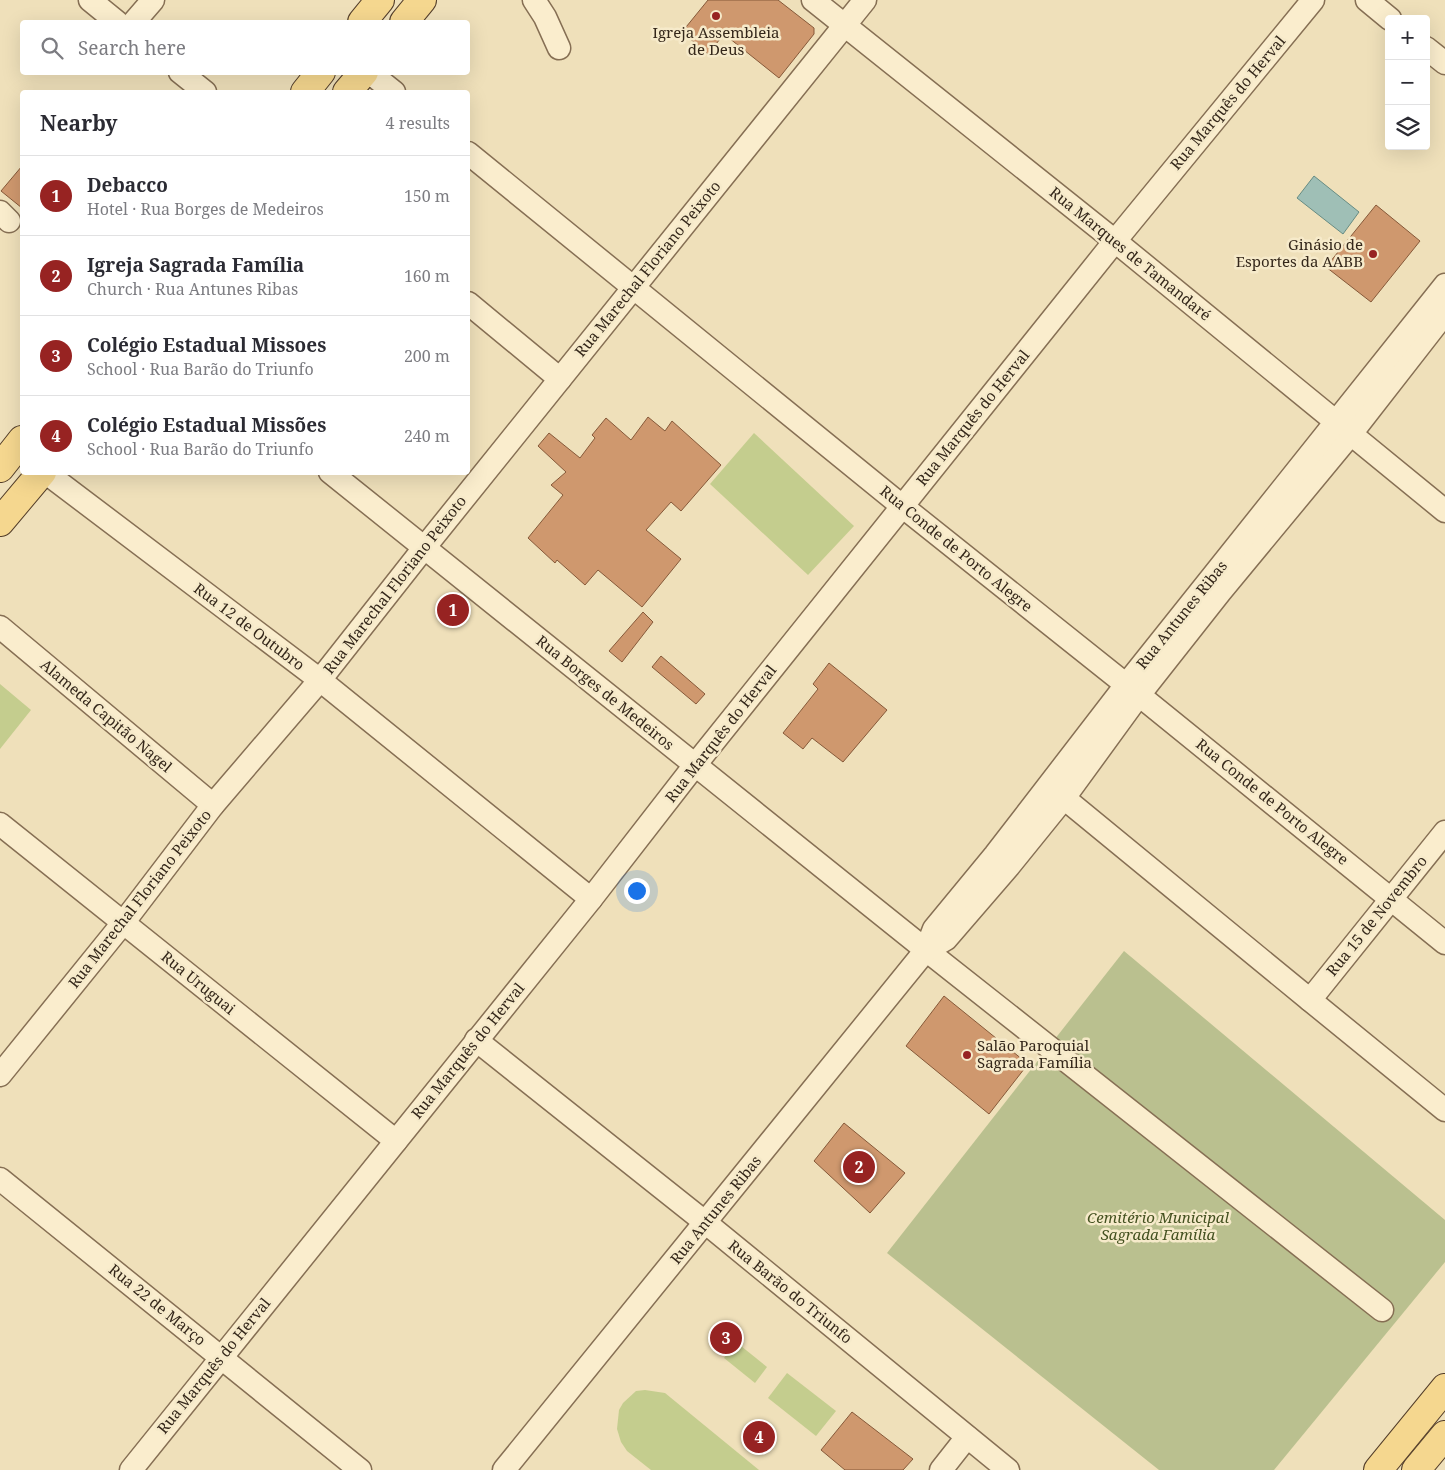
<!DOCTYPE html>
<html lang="en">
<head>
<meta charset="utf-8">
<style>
	body { margin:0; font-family:"Noto Serif",serif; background:#f7f7f7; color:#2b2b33 }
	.controls { position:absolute; right:15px; top:15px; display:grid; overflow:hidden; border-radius:5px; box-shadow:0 5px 20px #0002 }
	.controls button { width:45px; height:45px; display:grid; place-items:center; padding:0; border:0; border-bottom:1px solid #e1e1e2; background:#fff; color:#2b2b33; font:25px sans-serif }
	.you { position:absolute; left:636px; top:890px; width:18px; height:18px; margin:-12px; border:4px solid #fff; border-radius:50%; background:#1a73e8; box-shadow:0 0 0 8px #1a73e833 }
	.badge { display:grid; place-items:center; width:32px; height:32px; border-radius:50%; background:#972322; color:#fff; font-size:16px; font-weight:700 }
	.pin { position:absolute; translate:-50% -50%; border:2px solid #fff; box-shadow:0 1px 5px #0006 }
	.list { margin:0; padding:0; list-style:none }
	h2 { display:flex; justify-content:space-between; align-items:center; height:65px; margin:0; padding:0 20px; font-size:21px }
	h2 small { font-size:16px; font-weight:400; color:#7c7c81 }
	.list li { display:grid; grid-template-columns:32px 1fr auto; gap:15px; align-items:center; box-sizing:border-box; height:80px; padding:0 20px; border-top:1px solid #e1e1e2 }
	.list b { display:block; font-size:19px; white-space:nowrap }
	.list p { margin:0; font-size:16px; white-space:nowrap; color:#7c7c81 }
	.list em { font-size:16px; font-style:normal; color:#7c7c81 }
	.icon { flex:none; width:28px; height:28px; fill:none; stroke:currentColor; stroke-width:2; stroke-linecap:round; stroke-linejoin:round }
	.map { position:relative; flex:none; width:1445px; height:1470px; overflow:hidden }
	.search { position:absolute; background:#fff; box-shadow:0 5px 20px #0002; left:20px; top:20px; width:450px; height:55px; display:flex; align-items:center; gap:12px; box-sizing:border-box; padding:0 18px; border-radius:5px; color:#7c7c81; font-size:19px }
	.panel { position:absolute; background:#fff; box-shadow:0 5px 20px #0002; left:20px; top:90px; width:450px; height:385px; border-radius:5px }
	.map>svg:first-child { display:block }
	.green { fill:#c4cd8e }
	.cemetery { fill:#bac08f }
	.water { fill:#9fbfb6; stroke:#678c83 }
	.building { fill:#cf986e; stroke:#865939 }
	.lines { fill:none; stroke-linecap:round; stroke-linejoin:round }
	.minor-casing { stroke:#866f54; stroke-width:25 }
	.major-casing { stroke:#533d29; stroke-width:30 }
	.minor { stroke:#faedcd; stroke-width:22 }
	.major { stroke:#f5d78f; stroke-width:28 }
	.poi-dot { fill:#972322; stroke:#f6eaca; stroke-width:2 }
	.labels { text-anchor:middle; stroke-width:5; stroke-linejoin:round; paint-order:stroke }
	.poi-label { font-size:15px; fill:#34271a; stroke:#f6eaca }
	.street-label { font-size:15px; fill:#34271a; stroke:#f6eaca }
	.park-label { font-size:15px; font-style:italic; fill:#445120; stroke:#f6eaca }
</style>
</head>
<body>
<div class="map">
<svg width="1445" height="1470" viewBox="0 0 1445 1470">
	<rect width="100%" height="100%" fill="#efe0ba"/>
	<g class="green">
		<path d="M754 433 854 526 808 575 710 484Z"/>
		<path d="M0 684 31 710 0 749Z"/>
		<path d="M736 1342 767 1367 755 1383 724 1358Z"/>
		<path d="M787 1373 836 1411 816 1436 768 1398Z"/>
		<path d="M645 1390 665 1393 759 1470H651L627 1451 621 1442 617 1429 619 1410 623 1403 636 1391Z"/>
	</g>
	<path class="cemetery" d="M1124 951 1445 1220V1262L1274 1470H1159L887 1253Z"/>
	<path class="water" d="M1314 176 1359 212 1343 234 1297 198Z"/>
	<g class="building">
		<path d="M708 0H778L814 28V34L779 78 724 34 708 54 682 32Z"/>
		<path d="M22 166V208L1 191Z"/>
		<path d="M1376 205 1420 241 1371 302 1326 267Z"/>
		<path d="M648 417 665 431 672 421 721 465 681 511 671 502 646 530 681 559 642 607 598 570 585 585 557 560 555 563 528 538 563 495 551 485 566 472 538 446 549 433 580 458 595 438 592 435 606 418 631 440Z"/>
		<path d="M643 612 653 622 622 662 609 651Z"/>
		<path d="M661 656 705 694 696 704 652 667Z"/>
		<path d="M829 663 887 710 843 762 812 738 803 749 783 733 818 689 813 684Z"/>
		<path d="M944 996 1028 1064 989 1114 906 1046Z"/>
		<path d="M844 1123 905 1173 870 1213 814 1161Z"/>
		<path d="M852 1412 913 1459 903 1470H845L821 1450Z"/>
	</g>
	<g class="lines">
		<g class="minor-casing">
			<g id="minor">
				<path d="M90 0 117 22"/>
				<path d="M534 0 545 17 559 48"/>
				<path d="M813 0 1115 241 1445 511"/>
				<path d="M1367 0 1390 19"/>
				<path d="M134 22 153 0"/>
				<path d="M1426 48 1445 63"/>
				<path d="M180 72 205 92"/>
				<path d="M369 72 394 92"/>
				<path d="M468 153 902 506 1139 695 1445 943"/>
				<path d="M0 212 9 221"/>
				<path d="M468 303 560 379"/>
				<path d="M45 472 320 680 591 899"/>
				<path d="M330 472 921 946 1382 1310"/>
				<path d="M0 627 213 805"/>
				<path d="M1053 789 1310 1000 1445 1110"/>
				<path d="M0 824 396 1141"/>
				<path d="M929 949 946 939 1009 866 1064 798 1139 695 1221 591 1350 435 1445 313"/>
				<path d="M1310 1000 1445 832"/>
				<path d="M476 1040 706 1223 1008 1470"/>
				<path d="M0 1075 123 923 213 805 320 680 424 548 865 0"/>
				<path d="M0 1179 360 1470"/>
				<path d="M131 1470 591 899 695 765 1115 241 1313 0"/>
				<path d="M504 1470 926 950 934 929 995 855 1126 685 1445 285"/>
				<path d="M941 1470 967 1437"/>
			</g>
		</g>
		<g class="major-casing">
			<g id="major">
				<path d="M362 22 380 0"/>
				<path d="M404 22 422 0"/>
				<path d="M305 92 321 72"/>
				<path d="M347 92 364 72"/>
				<path d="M0 468 22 440"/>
				<path d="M0 522 42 472"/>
				<path d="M1378 1470 1445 1388"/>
				<path d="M1416 1470 1445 1435"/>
			</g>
		</g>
		<use href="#minor" class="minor"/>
		<use href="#major" class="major"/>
	</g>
	<g class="poi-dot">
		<circle cx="716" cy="16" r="5"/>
		<circle cx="1373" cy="254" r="5"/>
		<circle cx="967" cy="1055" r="5"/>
	</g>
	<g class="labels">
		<g class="poi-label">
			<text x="716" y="38">Igreja Assembleia<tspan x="716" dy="17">de Deus</tspan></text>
			<text x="1363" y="250" text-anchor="end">Ginásio de<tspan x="1363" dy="17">Esportes da AABB</tspan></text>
			<text x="977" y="1051" text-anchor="start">Salão Paroquial<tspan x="977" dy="17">Sagrada Família</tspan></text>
		</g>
		<g class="street-label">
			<text transform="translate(1228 103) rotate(-50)" y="5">Rua Marquês do Herval</text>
			<text transform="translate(1130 254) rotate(39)" y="5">Rua Marques de Tamandaré</text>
			<text transform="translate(648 269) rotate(-51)" y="5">Rua Marechal Floriano Peixoto</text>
			<text transform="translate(973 418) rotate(-51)" y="5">Rua Marquês do Herval</text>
			<text transform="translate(956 549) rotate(39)" y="5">Rua Conde de Porto Alegre</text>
			<text transform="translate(395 585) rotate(-52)" y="5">Rua Marechal Floriano Peixoto</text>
			<text transform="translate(1182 615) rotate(-51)" y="5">Rua Antunes Ribas</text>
			<text transform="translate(249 627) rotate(37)" y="5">Rua 12 de Outubro</text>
			<text transform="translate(605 693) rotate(39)" y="5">Rua Borges de Medeiros</text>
			<text transform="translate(106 716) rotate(40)" y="5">Alameda Capitão Nagel</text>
			<text transform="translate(721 734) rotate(-52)" y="5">Rua Marquês do Herval</text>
			<text transform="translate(1272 802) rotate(39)" y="5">Rua Conde de Porto Alegre</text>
			<text transform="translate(140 899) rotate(-52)" y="5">Rua Marechal Floriano Peixoto</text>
			<text transform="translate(1377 916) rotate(-51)" y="5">Rua 15 de Novembro</text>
			<text transform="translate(198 983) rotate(39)" y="5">Rua Uruguai</text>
			<text transform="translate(468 1051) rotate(-51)" y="5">Rua Marquês do Herval</text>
			<text transform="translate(716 1210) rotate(-51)" y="5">Rua Antunes Ribas</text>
			<text transform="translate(790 1292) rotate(39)" y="5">Rua Barão do Triunfo</text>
			<text transform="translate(157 1305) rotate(39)" y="5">Rua 22 de Março</text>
			<text transform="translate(214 1366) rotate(-51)" y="5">Rua Marquês do Herval</text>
		</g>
		<g class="park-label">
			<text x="1158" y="1223">Cemitério Municipal<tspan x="1158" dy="17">Sagrada Família</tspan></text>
		</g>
	</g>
</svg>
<div class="controls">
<button>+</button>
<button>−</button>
<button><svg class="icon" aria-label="layers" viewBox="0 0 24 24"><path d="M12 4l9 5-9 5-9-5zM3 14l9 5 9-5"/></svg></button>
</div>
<div class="you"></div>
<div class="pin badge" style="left:453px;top:610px">1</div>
<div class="pin badge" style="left:859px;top:1167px">2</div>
<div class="pin badge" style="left:726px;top:1338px">3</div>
<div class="pin badge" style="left:759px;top:1437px">4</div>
<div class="search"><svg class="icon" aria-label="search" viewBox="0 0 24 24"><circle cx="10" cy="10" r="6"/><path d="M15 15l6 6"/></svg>Search here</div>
<section class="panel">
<h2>Nearby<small>4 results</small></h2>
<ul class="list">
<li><span class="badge">1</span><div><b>Debacco</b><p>Hotel · Rua Borges de Medeiros</p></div><em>150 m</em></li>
<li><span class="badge">2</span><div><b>Igreja Sagrada Família</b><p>Church · Rua Antunes Ribas</p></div><em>160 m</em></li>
<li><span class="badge">3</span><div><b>Colégio Estadual Missoes</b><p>School · Rua Barão do Triunfo</p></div><em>200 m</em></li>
<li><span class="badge">4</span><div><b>Colégio Estadual Missões</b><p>School · Rua Barão do Triunfo</p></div><em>240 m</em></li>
</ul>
</section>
</div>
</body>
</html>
